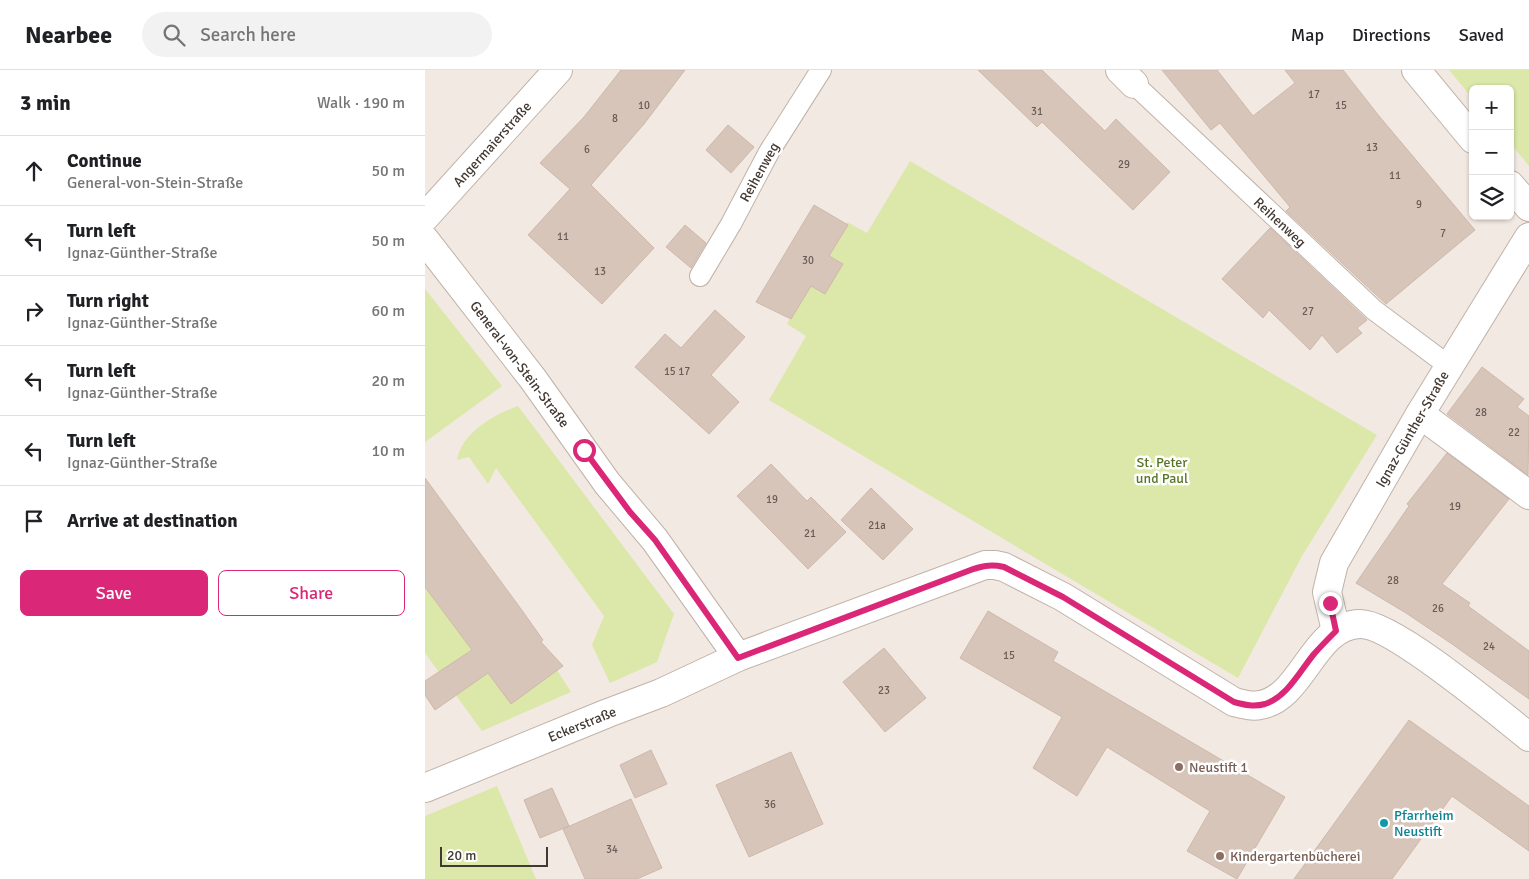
<!DOCTYPE html>
<html lang="en">
<head>
<meta charset="utf-8">
<style>
	body { margin:0; font-family:Signika,sans-serif; background:#f2f2f2; color:#202124 }
	.controls { position:absolute; right:15px; top:15px; display:grid; overflow:hidden; border-radius:8px; box-shadow:0 1px 4px #0004 }
	.controls button { width:45px; height:45px; display:grid; place-items:center; padding:0; border:0; border-bottom:1px solid #e0e0e0; background:#fff; color:#202124; font:25px sans-serif }
	.scale { position:absolute; left:15px; bottom:12px; width:108px; box-sizing:border-box; padding-left:5px; border:2px solid #433933; border-top:0; font-size:14px; line-height:18px; white-space:nowrap; color:#433933; -webkit-text-stroke:4px #fff; paint-order:stroke }
	.stop { position:absolute; width:15px; height:15px; margin:-11px; border:4px solid #db2777; border-radius:50%; background:#fff }
	.stop.end { background:#db2777; border-color:#fff; box-shadow:0 1px 5px #0008 }
	.list { margin:0; padding:0; list-style:none }
	h2 { display:flex; justify-content:space-between; align-items:center; height:65px; margin:0; padding:0 20px; font-size:21px }
	h2 small { font-size:16px; font-weight:400; color:#757577 }
	.list li { display:grid; grid-template-columns:32px 1fr auto; gap:15px; align-items:center; box-sizing:border-box; height:70px; padding:0 20px; border-top:1px solid #e0e0e0 }
	.list b { display:block; font-size:19px; white-space:nowrap }
	.list p { margin:0; font-size:16px; white-space:nowrap; color:#757577 }
	.list em { font-size:16px; font-style:normal; color:#757577 }
	.actions { display:flex; gap:10px; padding:15px 20px }
	.actions a { flex:1; padding:11px 0; border:1px solid #db2777; border-radius:8px; text-align:center; font-size:18px; color:#db2777 }
	.actions .main { background:#db2777; color:#fff }
	.icon { flex:none; width:28px; height:28px; fill:none; stroke:currentColor; stroke-width:2; stroke-linecap:round; stroke-linejoin:round }
	.map { position:relative; flex:none; width:1104px; height:809px; overflow:hidden }
	header { display:flex; align-items:center; gap:30px; box-sizing:border-box; height:70px; padding:0 25px; background:#fff; border-bottom:1px solid #e0e0e0 }
	header strong { font-size:24px }
	nav { display:flex; gap:28px; margin-inline-start:auto; font-size:18px }
	.search { width:350px; height:45px; background:#f2f2f2; display:flex; align-items:center; gap:12px; box-sizing:border-box; padding:0 18px; border-radius:28px; color:#757577; font-size:19px }
	main { display:flex }
	aside { flex:1; background:#fff }
	.map>svg:first-child { display:block }
	.green { fill:#dbe8a9 }
	.building { fill:#d7c5ba; stroke:#ceb8ab }
	.lines { fill:none; stroke-linecap:round; stroke-linejoin:round }
	.service-casing { stroke:#c0b2a8; stroke-width:22 }
	.minor-casing { stroke:#c0b2a8; stroke-width:30 }
	.service { stroke:#fff; stroke-width:20 }
	.minor { stroke:#fff; stroke-width:28 }
	.route { stroke:#db2777; stroke-width:6 }
	.education-dot { fill:#8d6e63; stroke:#fff; stroke-width:2 }
	.culture-dot { fill:#0f9aa8; stroke:#fff; stroke-width:2 }
	.labels { text-anchor:middle; stroke-width:5; stroke-linejoin:round; paint-order:stroke }
	.number-label { font-size:11px; fill:#685c55 }
	.street-label { font-size:14px; fill:#433933; stroke:#fff }
	.park-label { font-size:14px; fill:#577625; stroke:#fff }
	.education-label { font-size:14px; fill:#785e54; stroke:#fff; text-anchor:start }
	.culture-label { font-size:14px; fill:#0d838f; stroke:#fff; text-anchor:start }
</style>
</head>
<body>
<header>
<strong>Nearbee</strong>
<div class="search"><svg class="icon" aria-label="search" viewBox="0 0 24 24"><circle cx="10" cy="10" r="6"/><path d="M15 15l6 6"/></svg>Search here</div>
<nav><a>Map</a><a>Directions</a><a>Saved</a></nav>
</header>
<main>
<aside>
<h2>3 min<small>Walk · 190 m</small></h2>
<ul class="list">
<li><svg class="icon" aria-label="ahead" viewBox="0 0 24 24"><path d="M12 20V5M6 11l6-6 6 6"/></svg><div><b>Continue</b><p>General-von-Stein-Straße</p></div><em>50 m</em></li>
<li><svg class="icon" aria-label="left" viewBox="0 0 24 24"><path d="M17 20v-9H6M10 6l-5 5 5 5"/></svg><div><b>Turn left</b><p>Ignaz-Günther-Straße</p></div><em>50 m</em></li>
<li><svg class="icon" aria-label="right" viewBox="0 0 24 24"><path d="M7 20v-9h11M14 6l5 5-5 5"/></svg><div><b>Turn right</b><p>Ignaz-Günther-Straße</p></div><em>60 m</em></li>
<li><svg class="icon" aria-label="left" viewBox="0 0 24 24"><path d="M17 20v-9H6M10 6l-5 5 5 5"/></svg><div><b>Turn left</b><p>Ignaz-Günther-Straße</p></div><em>20 m</em></li>
<li><svg class="icon" aria-label="left" viewBox="0 0 24 24"><path d="M17 20v-9H6M10 6l-5 5 5 5"/></svg><div><b>Turn left</b><p>Ignaz-Günther-Straße</p></div><em>10 m</em></li>
<li><svg class="icon" aria-label="arrive" viewBox="0 0 24 24"><path d="M6 21V4h12l-3 4 3 4H6"/></svg><div><b>Arrive at destination</b></div></li>
</ul>
<div class="actions"><a class="main">Save</a><a>Share</a></div>
</aside>
<div class="map">
<svg width="1104" height="809" viewBox="0 0 1104 809">
	<rect width="100%" height="100%" fill="#f2e9e2"/>
	<g class="green">
		<path d="M1024 0H1104V96L1085 73V19H1048V29Z"/>
		<path d="M485 91 952 365 877 486 813 608 344 330 381 266 362 254 365 249H366L386 216 400 224 418 194 404 186 423 155 421 154 422 152 442 163Z"/>
		<path d="M0 219 77 316 0 372Z"/>
		<path d="M93 336 249 544 232 592 185 613 167 575 179 546 71 398 63 414 44 387 32 390C37 363 68 345 93 336Z"/>
		<path d="M0 516 48 581 132 600 146 622 57 661 0 583Z"/>
		<path d="M72 716 111 809H0V746Z"/>
	</g>
	<g class="building">
		<path d="M196 0H260L219 54 166 115 229 178 177 234 103 165 145 119 115 93 159 47Z"/>
		<path d="M553 0H617L680 61 691 49 745 102 708 140 617 52 612 57Z"/>
		<path d="M737 0H792L828 46 870 13 860 0H918L954 46 1050 160 961 234 861 141 865 137 795 53 786 60Z"/>
		<path d="M303 55 329 77 306 103 281 80Z"/>
		<path d="M389 135 423 155 404 186 418 194 400 224 386 216 366 249 331 232Z"/>
		<path d="M260 155 281 173 266 198 241 177Z"/>
		<path d="M845 158 942 250 932 258 937 263 912 283 897 265 885 280 844 240 838 248 797 209Z"/>
		<path d="M290 240 320 267 286 305 314 332 284 364 210 297 240 264 256 278Z"/>
		<path d="M1057 297 1099 329 1092 337 1104 346 1103 405 1022 344Z"/>
		<path d="M1022 383 1084 429 1017 514 1045 533 1043 536 1104 581V629L1027 574 981 543 931 513 984 436 982 434Z"/>
		<path d="M346 394 382 431 386 427 421 462 383 499 312 426Z"/>
		<path d="M0 408 96 539 118 570 116 572 138 596 86 634 63 603 10 640 0 625V611L47 580 0 517Z"/>
		<path d="M446 418 488 459 458 490 416 450Z"/>
		<path d="M563 541 633 582 628 591 860 727 812 809 762 781 785 741 682 677 652 726 608 698 637 647 535 588Z"/>
		<path d="M459 578 501 628 460 662 418 612Z"/>
		<path d="M984 650 1104 736V781L1027 726 967 809H869Z"/>
		<path d="M226 680 242 714 210 728 195 695Z"/>
		<path d="M366 682 398 754 324 787 291 715Z"/>
		<path d="M127 718 144 756 115 768 99 730Z"/>
		<path d="M206 729 237 798 212 809H160L138 759Z"/>
	</g>
	<g class="lines">
		<g class="service-casing">
			<g id="service">
				<path d="M709 14 949 240 1024 296"/>
				<path d="M275 206 306 154 344 82 396 0"/>
			</g>
		</g>
		<g class="minor-casing">
			<g id="minor">
				<path d="M695 0 709 14"/>
				<path d="M991 0 1048 69"/>
				<path d="M1085 115 1104 137"/>
				<path d="M0 147 133 0"/>
				<path d="M0 170 108 309 182 413 230 470 313 587"/>
				<path d="M995 344 1104 425"/>
				<path d="M911 561 902 522 909 493 995 344 1104 167"/>
				<path d="M0 718 183 643 236 623 313 587 560 495H570L579 497 638 527 809 632C818 634 826 637 835 635 878 628 888 555 935 554 967 553 1074 643 1104 667"/>
			</g>
		</g>
		<use href="#service" class="service"/>
		<use href="#minor" class="minor"/>
	</g>
	<g class="lines">
		<path class="route" d="M159 380 205 442 230 470 313 588 543 501C556 496 565 494 579 497L638 527 809 632C820 635 829 637 840 634 862 627 875 601 889 584 896 576 903 569 911 561L905 533"/>
	</g>
	<g class="education-dot">
		<circle cx="754" cy="697" r="5"/>
		<circle cx="795" cy="786" r="5"/>
	</g>
	<circle class="culture-dot" cx="959" cy="753" r="5"/>
	<g class="labels">
		<g class="number-label">
			<text x="889" y="28">17</text>
			<text x="219" y="39">10</text>
			<text x="916" y="39">15</text>
			<text x="612" y="45">31</text>
			<text x="190" y="52">8</text>
			<text x="947" y="81">13</text>
			<text x="162" y="83">6</text>
			<text x="699" y="98">29</text>
			<text x="970" y="109">11</text>
			<text x="994" y="138">9</text>
			<text x="1018" y="167">7</text>
			<text x="138" y="170">11</text>
			<text x="383" y="194">30</text>
			<text x="175" y="205">13</text>
			<text x="883" y="245">27</text>
			<text x="252" y="305">15 17</text>
			<text x="1056" y="346">28</text>
			<text x="1089" y="366">22</text>
			<text x="347" y="433">19</text>
			<text x="1030" y="440">19</text>
			<text x="452" y="459">21a</text>
			<text x="385" y="467">21</text>
			<text x="968" y="514">28</text>
			<text x="1013" y="542">26</text>
			<text x="1064" y="580">24</text>
			<text x="584" y="589">15</text>
			<text x="459" y="624">23</text>
			<text x="345" y="738">36</text>
			<text x="187" y="783">34</text>
		</g>
		<g class="street-label">
			<text transform="translate(67 74) rotate(-48)" y="5">Angermaierstraße</text>
			<text transform="translate(334 102) rotate(-61)" y="5">Reihenweg</text>
			<text transform="translate(855 152) rotate(43)" y="5">Reihenweg</text>
			<text transform="translate(95 294) rotate(53)" y="5">General-von-Stein-Straße</text>
			<text transform="translate(987 359) rotate(-60)" y="5">Ignaz-Günther-Straße</text>
			<text transform="translate(157 654) rotate(-22)" y="5">Eckerstraße</text>
		</g>
		<g class="park-label">
			<text x="737" y="397">St. Peter<tspan x="737" dy="16">und Paul</tspan></text>
		</g>
		<g class="education-label">
			<text x="764" y="702">Neustift 1</text>
			<text x="805" y="791">Kindergartenbücherei</text>
		</g>
		<g class="culture-label">
			<text x="969" y="750">Pfarrheim<tspan x="969" dy="16">Neustift</tspan></text>
		</g>
	</g>
</svg>
<div class="controls">
<button>+</button>
<button>−</button>
<button><svg class="icon" aria-label="layers" viewBox="0 0 24 24"><path d="M12 4l9 5-9 5-9-5zM3 14l9 5 9-5"/></svg></button>
</div>
<div class="scale">20 m</div>
<div class="stop" style="left:159px;top:380px"></div>
<div class="stop end" style="left:905px;top:533px"></div>
</div>
</main>
</body>
</html>
